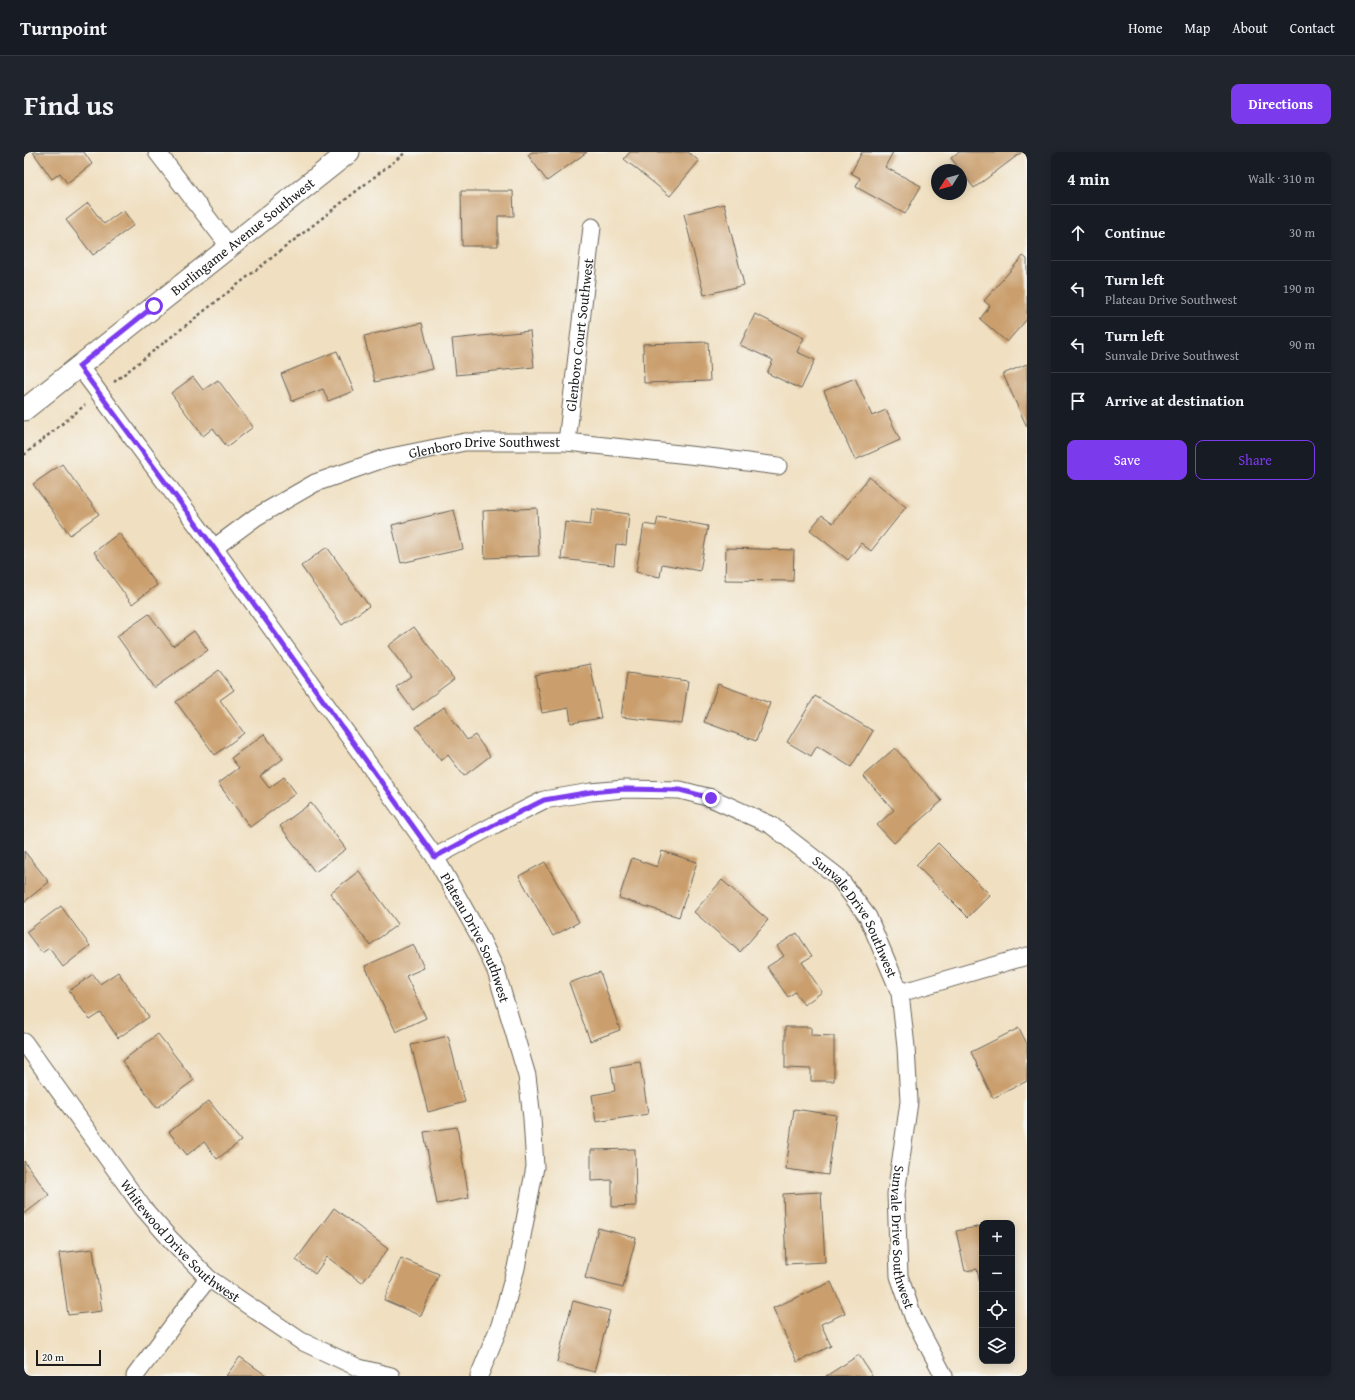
<!DOCTYPE html>
<html lang="en">
<head>
<meta charset="utf-8">
<style>
	body { margin:0; font-family:"Gentium Book Plus",serif; background:#20242c; color:#f1f3f6 }
	.controls { position:absolute; right:12px; bottom:12px; display:grid; overflow:hidden; border-radius:8px; box-shadow:0 2px 10px #0003 }
	.controls button { width:36px; height:36px; display:grid; place-items:center; padding:0; border:0; border-bottom:1px solid #363941; background:#171b24; color:#f1f3f6; font:20px sans-serif }
	.compass { position:absolute; left:907px; top:12px; width:36px; height:36px; border-radius:50%; background:#171b24; box-shadow:0 2px 10px #0003; rotate:233deg }
	.scale { position:absolute; left:12px; bottom:10px; width:65px; box-sizing:border-box; padding-left:4px; border:2px solid #1c1c1c; border-top:0; font-size:11px; line-height:14px; white-space:nowrap; color:#1c1c1c; -webkit-text-stroke:3px #f6f6f2; paint-order:stroke }
	.stop { position:absolute; width:12px; height:12px; margin:-9px; border:3px solid #7c3aed; border-radius:50%; background:#fff }
	.stop.end { background:#7c3aed; border-color:#fff; box-shadow:0 1px 4px #0008 }
	.list { margin:0; padding:0; list-style:none }
	h2 { display:flex; justify-content:space-between; align-items:center; height:52px; margin:0; padding:0 16px; font-size:17px }
	h2 small { font-size:13px; font-weight:400; color:#9ea1a6 }
	.list li { display:grid; grid-template-columns:26px 1fr auto; gap:12px; align-items:center; box-sizing:border-box; height:56px; padding:0 16px; border-top:1px solid #363941 }
	.list b { display:block; font-size:15px; white-space:nowrap }
	.list p { margin:0; font-size:13px; white-space:nowrap; color:#9ea1a6 }
	.list em { font-size:13px; font-style:normal; color:#9ea1a6 }
	.actions { display:flex; gap:8px; padding:12px 16px }
	.actions a { flex:1; padding:9px 0; border:1px solid #7c3aed; border-radius:8px; text-align:center; font-size:14px; color:#7c3aed }
	.actions .main { background:#7c3aed; color:#fff }
	.icon { flex:none; width:22px; height:22px; fill:none; stroke:currentColor; stroke-width:2; stroke-linecap:round; stroke-linejoin:round }
	.map { position:relative; flex:none; width:1003px; height:1224px; overflow:hidden; border-radius:8px }
	header { display:flex; align-items:center; gap:24px; box-sizing:border-box; height:56px; padding:0 20px; background:#171b24; border-bottom:1px solid #363941 }
	header strong { font-size:19px }
	nav { display:flex; gap:22px; margin-inline-start:auto; font-size:14px }
	.intro { display:flex; align-items:center; justify-content:space-between; box-sizing:border-box; height:96px; padding:0 24px }
	h1 { margin:0; font-size:28px }
	.button { padding:10px 18px; border-radius:8px; background:#7c3aed; color:#fff; font-size:14px; font-weight:700 }
	main { display:flex; gap:24px; padding:0 24px }
	aside { flex:1; background:#171b24; border-radius:8px; box-shadow:0 2px 10px #0003 }
	.map>svg:first-child { display:block }
	.building { fill:#ca9f6d }
	.lines { fill:none; stroke-linecap:round; stroke-linejoin:round }
	.minor-casing { stroke:#666055; stroke-width:19 }
	.tertiary-casing { stroke:#666055; stroke-width:23 }
	.path { stroke:#666055; stroke-width:2.5; stroke-dasharray:3 3; stroke-linecap:butt }
	.minor { stroke:#fff; stroke-width:17 }
	.tertiary { stroke:#fff; stroke-width:21 }
	.route { stroke:#7c3aed; stroke-width:5 }
	.labels { text-anchor:middle; stroke-width:3.5; stroke-linejoin:round; paint-order:stroke }
	.street-label { font-size:14px; fill:#1c1c1c; stroke:#f6f6f2 }
</style>
</head>
<body>
<header>
<strong>Turnpoint</strong>
<nav><a>Home</a><a>Map</a><a>About</a><a>Contact</a></nav>
</header>
<div class="intro"><h1>Find us</h1><a class="button">Directions</a></div>
<main>
<div class="map">
<svg width="1003" height="1224" viewBox="0 0 1003 1224">
	<rect width="100%" height="100%" fill="#f6f6f2"/>
	<filter id="ink" filterUnits="userSpaceOnUse"><feTurbulence type="fractalNoise" baseFrequency=".025" numOctaves="2"/><feDisplacementMap in="SourceGraphic" scale="8" xChannelSelector="R" yChannelSelector="G"/><feConvolveMatrix kernelMatrix="1 2 1 2 8 2 1 2 1" color-interpolation-filters="sRGB"/></filter>
	<filter id="wash" filterUnits="userSpaceOnUse"><feTurbulence type="fractalNoise" baseFrequency=".012" numOctaves="4" result="noise"/><feDisplacementMap in="SourceGraphic" scale="16" xChannelSelector="R" yChannelSelector="G"/><feGaussianBlur stdDeviation="0.9" result="paint"/><feColorMatrix in="noise" values="0 0 0 0 0 0 0 0 0 0 0 0 0 0 0 0 0 1.4 0 .05"/><feComposite in="paint" operator="in"/></filter>
	<g filter="url(#wash)">
		<rect width="100%" height="100%" fill="#f0dfc0"/>
		<g id="blocks">
			<g class="building">
				<path d="M9 0H60L68 12 43 31 36 21 28 27Z"/>
				<path d="M508 0H563L523 29 504 3Z"/>
				<path d="M606 0H664L675 9 646 44 600 7Z"/>
				<path d="M838 0H869L861 15 897 34 881 62 832 35 836 26 827 21Z"/>
				<path d="M935 0H998L950 36 927 6Z"/>
				<path d="M437 39H489L490 64H474V94H438Z"/>
				<path d="M64 51 80 72 99 58 110 73 69 103 42 68Z"/>
				<path d="M700 52 720 133 680 143 660 62Z"/>
				<path d="M999 104 1003 107V167L983 190 956 167 966 154 960 149Z"/>
				<path d="M731 162 780 186 773 200 791 208 777 237 743 221 749 208 716 193Z"/>
				<path d="M398 171 409 217 351 230 340 184Z"/>
				<path d="M506 179 510 215 432 223 428 187Z"/>
				<path d="M684 190 686 229 620 231 619 192Z"/>
				<path d="M313 199 330 239 304 249 299 237 268 249 257 222Z"/>
				<path d="M1003 212V275L979 222Z"/>
				<path d="M169 225 179 238 194 228 229 275 203 295 189 276 179 284 147 241Z"/>
				<path d="M831 226 848 264 862 258 876 288 831 308 800 239Z"/>
				<path d="M38 312 75 362 46 383 9 332Z"/>
				<path d="M845 325 882 355 847 399 837 391 824 408 786 378 798 363 809 371Z"/>
				<path d="M513 356 515 404 461 406 459 359Z"/>
				<path d="M568 357 605 362 602 393 592 392 590 413 537 407 541 370 566 373Z"/>
				<path d="M430 358 439 397 377 411 368 373Z"/>
				<path d="M634 365 684 374 676 419 638 412 636 425 612 420 620 372 632 374Z"/>
				<path d="M95 381 133 433 108 452 70 400Z"/>
				<path d="M303 395 345 454 318 473 277 414Z"/>
				<path d="M702 396 770 398 769 429 701 428Z"/>
				<path d="M125 462 149 494 170 479 184 498 130 536 93 484Z"/>
				<path d="M390 475 430 527 389 558 372 535 387 524 364 494Z"/>
				<path d="M566 512 577 566 547 571 545 556 518 561 511 523Z"/>
				<path d="M195 518 210 538 196 548 220 581 191 603 152 550Z"/>
				<path d="M603 521 664 529 658 572 597 565Z"/>
				<path d="M694 532 746 551 732 589 680 570Z"/>
				<path d="M791 544 849 579 827 615 793 594 787 604 763 590Z"/>
				<path d="M420 555 443 588 451 583 466 604 440 624 424 603 417 609 392 575Z"/>
				<path d="M240 582 259 607 236 624 245 636 260 625 272 641 226 675 194 631 215 616 207 606Z"/>
				<path d="M871 596 918 649 870 691 853 673 870 658 839 624Z"/>
				<path d="M287 651 322 697 291 720 256 674Z"/>
				<path d="M914 691 966 743 944 765 892 713Z"/>
				<path d="M0 699 25 730 0 750Z"/>
				<path d="M638 699 673 710 655 765 595 746 608 706 633 715Z"/>
				<path d="M521 710 555 770 529 784 495 724Z"/>
				<path d="M335 719 374 772 346 793 306 741Z"/>
				<path d="M698 728 744 768 716 800 670 760Z"/>
				<path d="M37 754 66 794 39 815 25 796 18 801 2 780Z"/>
				<path d="M773 781 788 804 778 810 798 840 780 853 771 840 764 845 743 815 760 804 753 794Z"/>
				<path d="M389 792 400 816 382 824 402 866 372 880 341 814Z"/>
				<path d="M94 820 125 865 94 886 77 861 66 868 45 839 69 822 76 832Z"/>
				<path d="M576 820 596 878 566 889 545 831Z"/>
				<path d="M761 875H787V883L810 884V929H787V917L761 916Z"/>
				<path d="M995 876 1003 892V929L969 946 947 900Z"/>
				<path d="M134 882 170 928 133 956 98 909Z"/>
				<path d="M424 884 441 950 404 960 387 893Z"/>
				<path d="M616 910 624 962 572 970 568 943 591 939 587 915Z"/>
				<path d="M185 949 217 989 193 1007 180 990 163 1003 145 980Z"/>
				<path d="M770 957 812 963 804 1023 762 1017Z"/>
				<path d="M433 975 445 1046 413 1052 400 980Z"/>
				<path d="M611 997 612 1054 588 1055V1028L567 1029V998Z"/>
				<path d="M0 1009 25 1043 0 1062Z"/>
				<path d="M797 1040 801 1110 762 1112 759 1042Z"/>
				<path d="M310 1056 364 1097 338 1131 303 1105 291 1122 272 1108Z"/>
				<path d="M958 1074V1138H957L953 1117 941 1119 932 1079Z"/>
				<path d="M574 1076 612 1086 599 1136 561 1126Z"/>
				<path d="M69 1097 78 1159 44 1163 35 1101Z"/>
				<path d="M377 1106 415 1122 397 1164 360 1148Z"/>
				<path d="M807 1130 821 1161 797 1172 807 1194 773 1210 749 1156Z"/>
				<path d="M549 1149 586 1159 570 1220 533 1210Z"/>
				<path d="M835 1203 848 1224H802Z"/>
				<path d="M216 1205 243 1224H202Z"/>
			</g>
		</g>
	</g>
	<g filter="url(#ink)">
		<use href="#blocks" fill-opacity="0" stroke="#666055" stroke-width="1"/>
		<g class="lines">
			<g class="minor-casing">
				<g id="minor">
					<path d="M133 0 206 95"/>
					<path id="s1" d="M55 214 190 396 411 705 456 785 472 819 503 924 508 966 511 1015 492 1116 476 1173 455 1224"/>
					<path id="s2" d="M543 290 568 75"/>
					<path id="s3" d="M190 396 232 365 291 331 362 306 441 290H543L693 306 754 314"/>
					<path id="s4" d="M411 705 472 672 520 648 567 640 600 637 656 638 687 646 747 673 814 725 844 765 876 841 882 895 885 950 872 1042 875 1124 890 1167 920 1224"/>
					<path d="M876 841 1003 804"/>
					<path id="s5" d="M0 890 119 1056 147 1088 184 1126 277 1189 335 1216 367 1224"/>
					<path d="M111 1224 184 1126"/>
				</g>
			</g>
			<g class="tertiary-casing">
				<g id="tertiary">
					<path id="s6" d="M0 258 325 0"/>
				</g>
			</g>
			<g class="path">
				<path d="M90 230 382 0"/>
				<path d="M0 303 61 253"/>
			</g>
			<use href="#minor" class="minor"/>
			<use href="#tertiary" class="tertiary"/>
		</g>
	</g>
	<g class="lines" filter="url(#ink)">
		<path class="route" d="M130 154 55 214 190 396 411 705 472 672 520 648 567 640 600 637 656 638 687 646"/>
	</g>
	<g class="labels">
		<g class="street-label">
			<text dy="5" stroke="none"><textPath href="#s6" startOffset="279">Burlingame Avenue Southwest</textPath></text>
			<text dy="5" stroke="none"><textPath href="#s2" startOffset="108">Glenboro Court Southwest</textPath></text>
			<text dy="5" stroke="none"><textPath href="#s3" startOffset="295">Glenboro Drive Southwest</textPath></text>
			<text dy="5" stroke="none"><textPath href="#s4" startOffset="485">Sunvale Drive Southwest</textPath></text>
			<text dy="5" stroke="none"><textPath href="#s1" startOffset="697">Plateau Drive Southwest</textPath></text>
			<text dy="5" stroke="none"><textPath href="#s4" startOffset="821">Sunvale Drive Southwest</textPath></text>
			<text dy="5" stroke="none"><textPath href="#s5" startOffset="254">Whitewood Drive Southwest</textPath></text>
		</g>
	</g>
</svg>
<div class="controls">
<button>+</button>
<button>−</button>
<button><svg class="icon" aria-label="locate" viewBox="0 0 24 24"><circle cx="12" cy="12" r="6"/><path d="M12 2v4M12 18v4M2 12h4M18 12h4"/></svg></button>
<button><svg class="icon" aria-label="layers" viewBox="0 0 24 24"><path d="M12 4l9 5-9 5-9-5zM3 14l9 5 9-5"/></svg></button>
</div>
<svg class="compass" viewBox="-18 -18 36 36"><path d="M0-13l5 13h-10z" fill="#e53935"/><path d="M0 13l5-13h-10z" fill="#9ea1a6"/></svg>
<div class="scale">20 m</div>
<div class="stop" style="left:130px;top:154px"></div>
<div class="stop end" style="left:687px;top:646px"></div>
</div>
<aside>
<h2>4 min<small>Walk · 310 m</small></h2>
<ul class="list">
<li><svg class="icon" aria-label="ahead" viewBox="0 0 24 24"><path d="M12 20V5M6 11l6-6 6 6"/></svg><div><b>Continue</b></div><em>30 m</em></li>
<li><svg class="icon" aria-label="left" viewBox="0 0 24 24"><path d="M17 20v-9H6M10 6l-5 5 5 5"/></svg><div><b>Turn left</b><p>Plateau Drive Southwest</p></div><em>190 m</em></li>
<li><svg class="icon" aria-label="left" viewBox="0 0 24 24"><path d="M17 20v-9H6M10 6l-5 5 5 5"/></svg><div><b>Turn left</b><p>Sunvale Drive Southwest</p></div><em>90 m</em></li>
<li><svg class="icon" aria-label="arrive" viewBox="0 0 24 24"><path d="M6 21V4h12l-3 4 3 4H6"/></svg><div><b>Arrive at destination</b></div></li>
</ul>
<div class="actions"><a class="main">Save</a><a>Share</a></div>
</aside>
</main>
</body>
</html>
